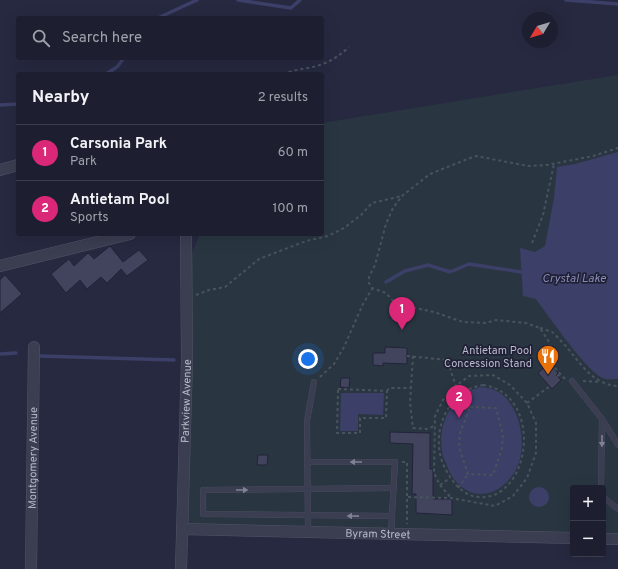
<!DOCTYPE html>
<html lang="en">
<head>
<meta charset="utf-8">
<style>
	body { margin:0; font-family:Overpass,sans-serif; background:#252739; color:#f1f3f6 }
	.controls { position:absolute; right:12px; bottom:12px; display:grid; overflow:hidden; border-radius:4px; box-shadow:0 4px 16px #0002 }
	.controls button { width:36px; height:36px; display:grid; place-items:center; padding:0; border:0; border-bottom:1px solid #3b3d4d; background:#1d1f31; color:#f1f3f6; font:20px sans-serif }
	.compass { position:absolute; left:522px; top:12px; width:36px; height:36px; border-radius:50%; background:#1d1f31; box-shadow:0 4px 16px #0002; rotate:232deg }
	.you { position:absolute; left:308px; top:359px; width:14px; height:14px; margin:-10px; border:3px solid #fff; border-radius:50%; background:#1a73e8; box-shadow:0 0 0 6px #1a73e833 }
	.badge { display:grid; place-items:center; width:26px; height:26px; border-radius:50%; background:#db2777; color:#fff; font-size:13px; font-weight:700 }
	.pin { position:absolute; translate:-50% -33px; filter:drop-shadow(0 1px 2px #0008) }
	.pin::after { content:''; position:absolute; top:21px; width:14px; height:12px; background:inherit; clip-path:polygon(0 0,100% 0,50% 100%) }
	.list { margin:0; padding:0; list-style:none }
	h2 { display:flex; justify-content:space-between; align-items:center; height:52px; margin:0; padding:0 16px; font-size:17px }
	h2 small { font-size:13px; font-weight:400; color:#a0a2ab }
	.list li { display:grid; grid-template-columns:26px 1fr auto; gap:12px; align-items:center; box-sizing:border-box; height:56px; padding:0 16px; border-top:1px solid #3b3d4d }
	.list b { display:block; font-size:15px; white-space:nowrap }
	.list p { margin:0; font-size:13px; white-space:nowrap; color:#a0a2ab }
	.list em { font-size:13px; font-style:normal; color:#a0a2ab }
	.icon { flex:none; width:22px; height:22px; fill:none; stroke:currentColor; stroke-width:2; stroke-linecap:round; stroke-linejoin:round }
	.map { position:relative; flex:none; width:618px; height:569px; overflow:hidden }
	.search { position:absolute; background:#1d1f31; box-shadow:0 4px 16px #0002; left:16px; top:16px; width:308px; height:44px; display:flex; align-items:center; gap:10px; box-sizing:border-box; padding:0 14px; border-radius:4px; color:#a0a2ab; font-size:15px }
	.panel { position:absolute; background:#1d1f31; box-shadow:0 4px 16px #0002; left:16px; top:72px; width:308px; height:164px; border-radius:4px }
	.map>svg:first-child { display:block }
	.green { fill:#293642 }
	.water { fill:#3c3f67 }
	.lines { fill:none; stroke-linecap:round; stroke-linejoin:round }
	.stream { stroke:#3c3f67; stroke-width:3.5 }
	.building { fill:#42445e; stroke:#222338 }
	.service-casing { stroke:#535468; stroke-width:6 }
	.minor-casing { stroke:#535468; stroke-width:12 }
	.path { stroke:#48535e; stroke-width:2; stroke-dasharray:3 3; stroke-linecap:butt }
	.service { stroke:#3b3d51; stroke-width:5.5 }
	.minor { stroke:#3b3d51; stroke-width:11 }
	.oneway { fill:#808194 }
	.labels { text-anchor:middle; stroke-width:3.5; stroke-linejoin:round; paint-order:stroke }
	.poi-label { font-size:11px; fill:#b8b9cb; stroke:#202136; text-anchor:end }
	.street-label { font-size:11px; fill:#b8b9cb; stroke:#202136 }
	.water-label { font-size:12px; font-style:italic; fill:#888bb5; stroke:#202136 }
</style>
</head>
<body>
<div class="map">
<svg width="618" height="569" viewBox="0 0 618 569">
	<rect width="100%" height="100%" fill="#272941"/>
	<path class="green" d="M618 75V539H603V488H573V538L182 529 186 286 193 250 200 234H322V123Z"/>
	<g class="water">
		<path d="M618 152V379C613 379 607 380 603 378 589 374 546 313 536 299L523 296 520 248 535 252 545 246 554 198 557 167 575 164Z"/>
		<path d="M480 387C485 388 491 388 495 390 522 403 529 450 514 473 492 506 457 498 446 463 444 459 442 455 442 451 438 430 448 402 469 391 472 389 477 389 480 387Z"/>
		<path d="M341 393H384L383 415 358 414V431H340Z"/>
		<circle cx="539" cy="497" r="10"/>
	</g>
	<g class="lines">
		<g class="stream">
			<path d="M238 0 291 8 300 0"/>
			<path d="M566 0 618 4"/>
			<path d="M158 18 197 0"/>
			<path d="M106 74 117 67 124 58"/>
			<path d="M0 105 18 104"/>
			<path d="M386 282 405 271 428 265 450 272 469 264 521 272"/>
			<path d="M0 354 16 353"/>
			<path d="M40 356 174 360"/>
		</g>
	</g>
	<g class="building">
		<path d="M110 246 123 262 139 250 148 260 127 276 121 269 107 283 101 277 87 289 80 280 66 293 51 274 69 259 74 266 88 253 94 259Z"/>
		<path d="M5 275 22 294 0 313V280Z"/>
		<path d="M385 347 407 348V364L383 363V366L373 365V353H385Z"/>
		<path d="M549 363 558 373 556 375 561 380 552 389 538 373Z"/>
		<path d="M341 378H350L349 388 340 387Z"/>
		<path d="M390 432 430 433V469H433V499H452V515L416 513V494H412L413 444 390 443Z"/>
		<path d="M258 455H268L267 465H257Z"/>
	</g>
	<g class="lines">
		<g class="service-casing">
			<g id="service">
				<path d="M572 381 602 419"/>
				<path d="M308 462H395L391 534"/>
				<path d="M601 488 602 419 618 445"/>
				<path d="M603 497 618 509"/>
				<path d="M392 516 203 514V490L394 488"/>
				<path d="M308 532 307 421 314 382"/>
			</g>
		</g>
		<g class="minor-casing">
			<g id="minor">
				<path d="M0 170 18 165"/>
				<path d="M0 266 130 234"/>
				<path id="s1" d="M182 529 573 538"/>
				<path d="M603 539H618"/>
				<path id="s2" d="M31 569 34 347"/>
				<path id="s3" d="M181 569 187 360 186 234"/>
			</g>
		</g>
		<g class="path">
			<path d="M283 74C295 69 308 69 320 65 332 61 340 55 349 47"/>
			<path d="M532 243 543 215 554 164"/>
			<path d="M196 295 209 290 225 287 259 259 306 241 328 236 344 228 361 215 372 203 402 196"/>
			<path d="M540 328C544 329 549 331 552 332 555 334 558 338 561 341 579 359 589 384 618 386"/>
			<path d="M407 356 447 360 456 386 470 407"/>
			<path d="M413 356 410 403 413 428 427 429 434 426"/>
			<path d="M557 376 561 374"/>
			<path d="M320 377 334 364 344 347 363 304 372 289"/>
			<path d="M565 379 554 367 549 342 540 328 526 323 496 320 486 323 463 322 434 312 396 304 386 293 372 288 369 283V277L375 265 386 224 393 208 402 196 430 174 465 160 476 156 528 166 547 165 593 156 618 148"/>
			<path d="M583 381 601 382"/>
			<path d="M483 385C545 394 531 502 478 497 467 496 459 489 453 481 447 473 442 464 440 454 434 424 451 390 483 385Z"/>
			<path d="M338 389 387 391 386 418H360V433H337Z"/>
			<path d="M387 391 389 388H410"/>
			<path d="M527 403 550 386"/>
			<path d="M470 407 496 408 503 435 502 448 493 475 468 474 459 447 460 433Z"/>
			<path d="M402 462H407V524"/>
			<path d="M440 485 450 478"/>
			<path d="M458 488 468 474"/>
			<path d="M408 497 451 498 495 506 513 496 527 478 536 453V423L527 403 510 385 493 375 469 376 456 386 443 400 435 416 434 473 440 485 451 498"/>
		</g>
		<use href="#service" class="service"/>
		<use href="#minor" class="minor"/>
	</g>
	<defs><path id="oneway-solid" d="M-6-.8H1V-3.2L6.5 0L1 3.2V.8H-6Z"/></defs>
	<g class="oneway">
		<use href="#oneway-solid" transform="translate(602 441) rotate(90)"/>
		<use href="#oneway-solid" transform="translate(356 462) rotate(-180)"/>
		<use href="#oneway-solid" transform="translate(242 490)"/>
		<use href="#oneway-solid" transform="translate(353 516) rotate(-179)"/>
	</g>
	<defs>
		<g id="restaurant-pin" transform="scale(1.15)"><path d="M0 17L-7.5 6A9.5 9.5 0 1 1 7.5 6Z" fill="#e8710a" stroke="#202136"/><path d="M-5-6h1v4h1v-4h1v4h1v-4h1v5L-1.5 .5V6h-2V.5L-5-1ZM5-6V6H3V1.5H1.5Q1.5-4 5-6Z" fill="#fff"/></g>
	</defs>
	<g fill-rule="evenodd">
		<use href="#restaurant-pin" x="548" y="356"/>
	</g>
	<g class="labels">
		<g class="poi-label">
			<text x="532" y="354">Antietam Pool<tspan x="532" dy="13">Concession Stand</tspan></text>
		</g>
		<g class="street-label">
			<text dy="4" stroke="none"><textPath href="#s3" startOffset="168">Parkview Avenue</textPath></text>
			<text dy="4" stroke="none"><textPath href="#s2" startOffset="111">Montgomery Avenue</textPath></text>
			<text dy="4" stroke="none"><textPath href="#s1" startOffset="196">Byram Street</textPath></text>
		</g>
		<g class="water-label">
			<text x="574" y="282">Crystal Lake</text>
		</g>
	</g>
</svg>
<div class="controls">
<button>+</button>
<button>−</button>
</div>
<svg class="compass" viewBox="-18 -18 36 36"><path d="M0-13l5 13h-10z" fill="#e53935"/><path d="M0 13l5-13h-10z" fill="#a0a2ab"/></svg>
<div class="you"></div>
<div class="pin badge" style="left:402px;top:330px">1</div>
<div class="pin badge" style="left:459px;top:418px">2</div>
<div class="search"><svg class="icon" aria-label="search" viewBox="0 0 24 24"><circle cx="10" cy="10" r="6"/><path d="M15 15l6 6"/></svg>Search here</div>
<section class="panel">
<h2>Nearby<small>2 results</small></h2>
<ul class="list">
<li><span class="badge">1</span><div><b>Carsonia Park</b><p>Park</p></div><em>60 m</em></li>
<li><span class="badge">2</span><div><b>Antietam Pool</b><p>Sports</p></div><em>100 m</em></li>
</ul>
</section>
</div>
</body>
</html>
